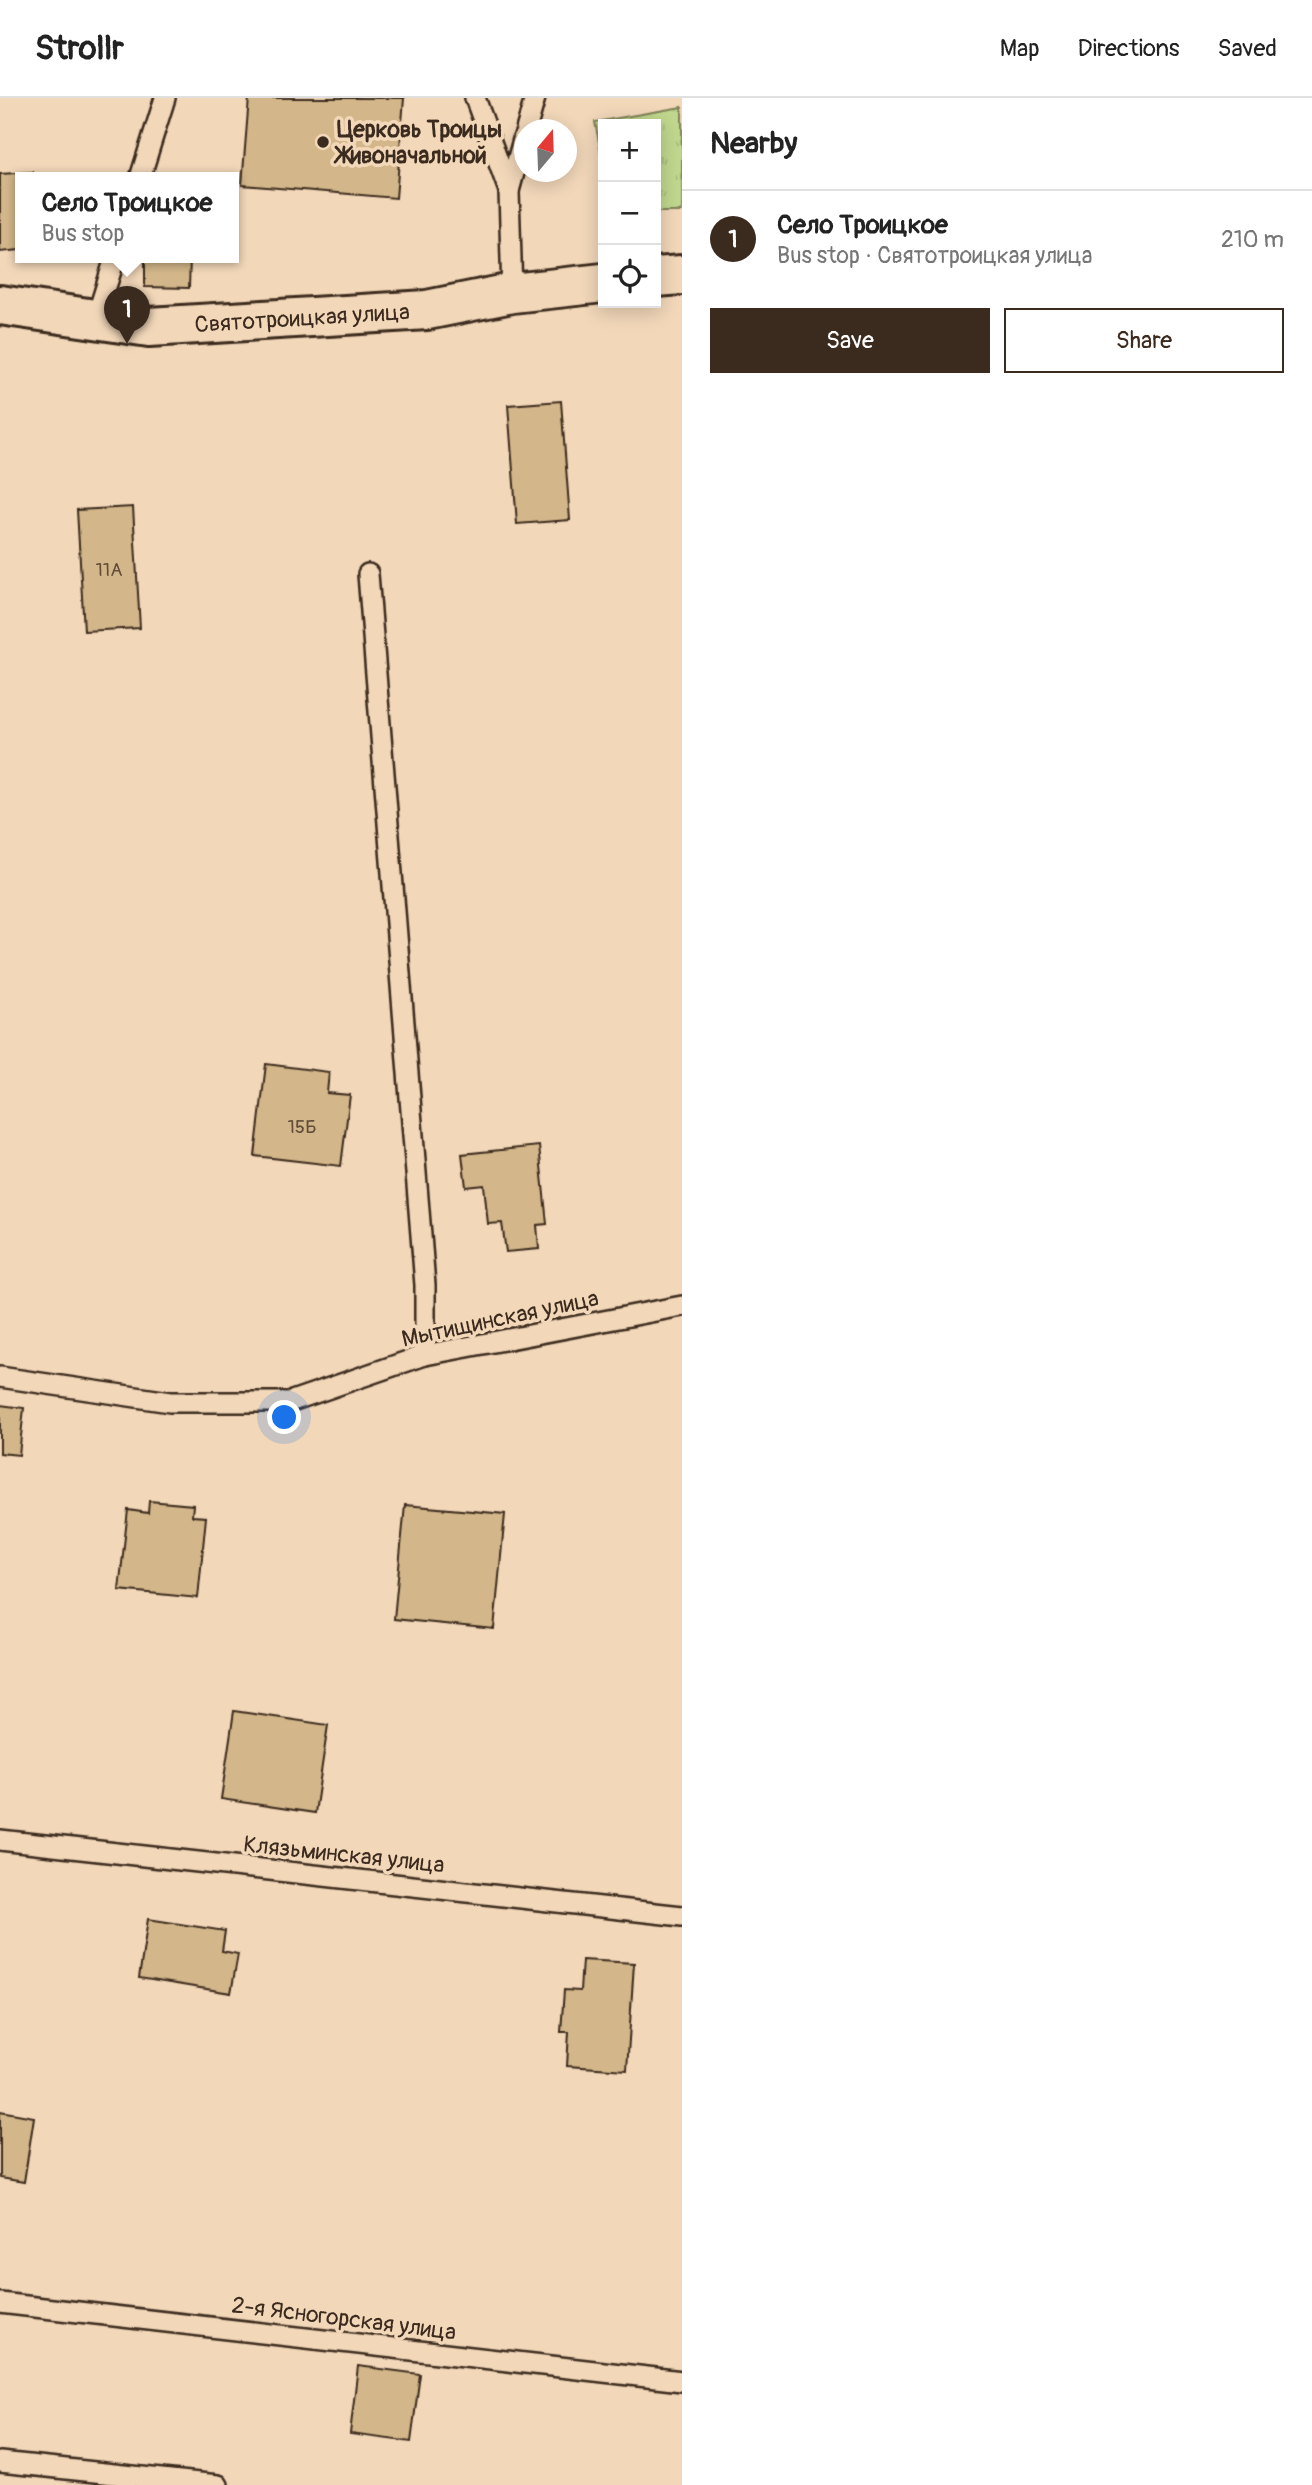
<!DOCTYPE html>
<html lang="en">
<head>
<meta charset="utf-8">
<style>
	body { margin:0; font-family:Pangolin,sans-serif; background:#f6f6f6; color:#222 }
	.controls { position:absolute; right:21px; top:21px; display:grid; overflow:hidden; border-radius:0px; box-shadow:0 4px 18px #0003 }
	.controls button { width:63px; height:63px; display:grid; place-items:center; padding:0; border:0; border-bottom:2px solid #e0e0e0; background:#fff; color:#222; font:35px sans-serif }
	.compass { position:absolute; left:514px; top:21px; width:63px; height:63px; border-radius:50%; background:#fff; box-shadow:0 4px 18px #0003; rotate:19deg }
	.you { position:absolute; left:285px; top:1320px; width:24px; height:24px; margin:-18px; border:5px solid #fff; border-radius:50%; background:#1a73e8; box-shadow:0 0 0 10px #1a73e833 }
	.badge { display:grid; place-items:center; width:46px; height:46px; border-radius:50%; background:#3b2a1e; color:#fff; font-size:23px; font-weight:700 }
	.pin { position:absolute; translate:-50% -58px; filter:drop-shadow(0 2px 4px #0008) }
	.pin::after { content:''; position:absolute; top:37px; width:24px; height:21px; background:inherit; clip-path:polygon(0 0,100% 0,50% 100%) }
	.popup { position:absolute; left:15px; top:74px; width:224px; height:91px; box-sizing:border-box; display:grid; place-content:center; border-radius:0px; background:#fff; filter:drop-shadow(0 2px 5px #0005); font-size:23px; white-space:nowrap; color:#767676 }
	.popup b { font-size:26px; color:#222 }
	.popup::after { content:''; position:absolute; left:50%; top:100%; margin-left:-14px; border:14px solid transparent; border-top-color:#fff }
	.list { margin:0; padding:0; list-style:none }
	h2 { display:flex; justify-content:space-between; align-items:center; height:91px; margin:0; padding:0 28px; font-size:30px }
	h2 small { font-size:23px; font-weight:400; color:#767676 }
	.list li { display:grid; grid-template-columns:46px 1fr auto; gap:21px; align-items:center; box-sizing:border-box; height:98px; padding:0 28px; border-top:2px solid #e0e0e0 }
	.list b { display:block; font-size:26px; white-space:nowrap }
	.list p { margin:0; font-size:23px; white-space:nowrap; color:#767676 }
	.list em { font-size:23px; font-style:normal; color:#767676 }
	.actions { display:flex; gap:14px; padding:21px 28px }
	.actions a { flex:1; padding:16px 0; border:2px solid #3b2a1e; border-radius:0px; text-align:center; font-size:24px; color:#3b2a1e }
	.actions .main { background:#3b2a1e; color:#fff }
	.icon { flex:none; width:38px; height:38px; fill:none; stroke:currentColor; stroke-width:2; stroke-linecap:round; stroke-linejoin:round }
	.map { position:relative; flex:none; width:682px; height:2387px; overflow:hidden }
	header { display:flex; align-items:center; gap:42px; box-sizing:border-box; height:98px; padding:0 35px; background:#fff; border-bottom:2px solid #e0e0e0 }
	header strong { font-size:33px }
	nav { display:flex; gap:38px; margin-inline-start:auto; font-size:24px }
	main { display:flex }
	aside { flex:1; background:#fff }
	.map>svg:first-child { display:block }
	.grass { fill:url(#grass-tufts); stroke:#7e8056; stroke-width:2 }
	.building { fill:#d3b78a; stroke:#3b2a1e; stroke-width:2 }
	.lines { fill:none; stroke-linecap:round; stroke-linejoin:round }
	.service-casing { stroke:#3b2a1e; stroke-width:24 }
	.minor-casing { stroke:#3b2a1e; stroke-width:44 }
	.service { stroke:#f2d7b9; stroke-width:19 }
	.minor { stroke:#f2d7b9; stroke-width:38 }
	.poi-dot { fill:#3b2a1e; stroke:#f2d7b9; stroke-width:2.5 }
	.labels { text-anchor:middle; stroke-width:7; stroke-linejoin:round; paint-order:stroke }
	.number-label { font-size:19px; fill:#614d39 }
	.poi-label { font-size:23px; font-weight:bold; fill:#3b2a1e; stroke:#f2d7b9; text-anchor:start }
	.street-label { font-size:23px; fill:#3b2a1e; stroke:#f2d7b9 }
</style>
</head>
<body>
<header>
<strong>Strollr</strong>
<nav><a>Map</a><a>Directions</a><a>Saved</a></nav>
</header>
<main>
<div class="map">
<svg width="682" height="2387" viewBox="0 0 682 2387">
	<defs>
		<pattern id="grass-tufts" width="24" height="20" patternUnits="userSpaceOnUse" patternTransform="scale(1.75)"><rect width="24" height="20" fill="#c0d78d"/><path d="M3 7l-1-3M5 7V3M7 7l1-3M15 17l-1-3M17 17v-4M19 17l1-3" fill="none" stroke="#a6b979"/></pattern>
	</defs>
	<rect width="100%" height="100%" fill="#f2d7b9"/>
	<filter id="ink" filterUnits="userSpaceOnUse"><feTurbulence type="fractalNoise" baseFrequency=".0143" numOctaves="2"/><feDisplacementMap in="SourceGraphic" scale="14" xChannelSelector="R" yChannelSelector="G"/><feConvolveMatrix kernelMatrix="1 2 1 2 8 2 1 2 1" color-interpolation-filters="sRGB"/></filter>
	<g filter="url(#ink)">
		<path class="grass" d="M682 9V114H656V26H603V65L595 24Z"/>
		<g class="building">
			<path d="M249 0H404L396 100 242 87Z"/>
			<path d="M33 74V80H20V152L0 154V76Z"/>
			<path d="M145 160H190L189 190 145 189Z"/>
			<path d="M561 303 570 422 517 426 508 307Z"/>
			<path d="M133 409 140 530 84 533 77 412Z"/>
			<path d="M266 966 329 974 327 995 350 997 341 1068 255 1058Z"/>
			<path d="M539 1048 547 1126 537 1127 539 1151 506 1154 502 1125 488 1126 484 1087 466 1089 462 1056Z"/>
			<path d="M0 1307 24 1310 19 1357 0 1355Z"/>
			<path d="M149 1403 193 1407 192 1418 206 1419 198 1500 119 1492 128 1412 148 1415Z"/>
			<path d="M405 1407 505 1416 494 1531 394 1521Z"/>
			<path d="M234 1613 328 1627 315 1715 221 1701Z"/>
			<path d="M148 1821 225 1833 222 1853 238 1856 231 1895 139 1880Z"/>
			<path d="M582 1862 634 1865 627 1972 567 1968 569 1934H561L564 1892 580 1893Z"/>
			<path d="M0 2013 34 2019 24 2084 0 2080Z"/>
			<path d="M358 2268 420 2276 411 2344 350 2336Z"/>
		</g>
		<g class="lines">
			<g class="service-casing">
				<g id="service">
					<path d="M475 0 509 93 512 195"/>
					<path d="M526 32 535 0"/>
					<path d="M140 80 165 0"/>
					<path d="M509 93 524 38"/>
					<path d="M96 221 115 160"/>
					<path d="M368 476 425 1187V1257"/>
					<path d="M0 1279 170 1304H289L425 1257 682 1208"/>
					<path d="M0 1742 682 1818"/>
					<path d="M0 2205 682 2283"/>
					<path d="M0 2364 218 2387"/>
				</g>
			</g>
			<g class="minor-casing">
				<g id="minor">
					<path d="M656 179 682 177"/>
					<path id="s1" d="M0 207 149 229 427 212 512 195 603 185"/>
				</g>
			</g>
			<use href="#service" class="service"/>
			<use href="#minor" class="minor"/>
		</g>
	</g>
	<circle class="poi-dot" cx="323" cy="44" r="7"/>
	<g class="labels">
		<g class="number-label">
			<text x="109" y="478">11А</text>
			<text x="302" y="1035">15Б</text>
		</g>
		<g class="poi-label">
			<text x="337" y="39">Церковь Троицы<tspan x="337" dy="26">Живоначальной</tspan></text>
		</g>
		<g class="street-label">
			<text dy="8" stroke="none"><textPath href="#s1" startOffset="304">Святотроицкая улица</textPath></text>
			<text transform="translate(500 1220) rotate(-12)" y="8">Мытищинская улица</text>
			<text transform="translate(344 1756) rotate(6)" y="8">Клязьминская улица</text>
			<text transform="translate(344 2220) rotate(7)" y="8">2-я Ясногорская улица</text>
		</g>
	</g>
</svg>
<div class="controls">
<button>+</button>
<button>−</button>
<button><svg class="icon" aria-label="locate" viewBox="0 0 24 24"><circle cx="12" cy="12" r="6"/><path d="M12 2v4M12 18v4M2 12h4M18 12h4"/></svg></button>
</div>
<svg class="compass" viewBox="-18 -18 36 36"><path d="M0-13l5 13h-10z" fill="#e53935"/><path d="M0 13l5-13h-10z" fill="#767676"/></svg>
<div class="you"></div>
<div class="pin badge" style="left:127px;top:246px">1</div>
<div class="popup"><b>Село Троицкое</b>Bus stop</div>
</div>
<aside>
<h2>Nearby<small></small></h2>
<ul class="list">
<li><span class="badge">1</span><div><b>Село Троицкое</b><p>Bus stop · Святотроицкая улица</p></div><em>210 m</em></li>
</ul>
<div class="actions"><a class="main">Save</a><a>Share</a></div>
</aside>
</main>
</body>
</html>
